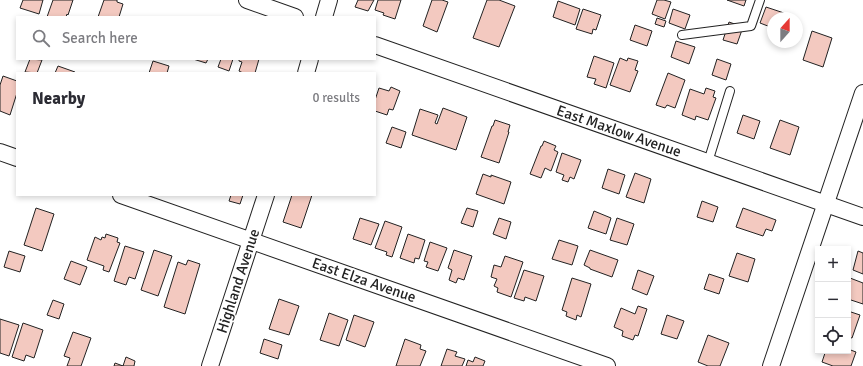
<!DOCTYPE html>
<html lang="en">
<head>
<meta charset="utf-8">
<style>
	body { margin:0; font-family:Signika,sans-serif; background:#f2f2f3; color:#2b2b33 }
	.controls { position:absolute; right:12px; bottom:12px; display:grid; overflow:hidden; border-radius:0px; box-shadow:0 2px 6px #0003 }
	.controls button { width:36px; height:36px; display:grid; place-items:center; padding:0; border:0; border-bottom:1px solid #e1e1e2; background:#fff; color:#2b2b33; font:20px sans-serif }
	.compass { position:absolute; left:767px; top:12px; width:36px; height:36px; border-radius:50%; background:#fff; box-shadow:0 2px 6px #0003; rotate:21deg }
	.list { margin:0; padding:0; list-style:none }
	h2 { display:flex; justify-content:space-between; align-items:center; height:52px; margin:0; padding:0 16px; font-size:17px }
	h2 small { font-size:13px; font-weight:400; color:#7c7c81 }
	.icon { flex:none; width:22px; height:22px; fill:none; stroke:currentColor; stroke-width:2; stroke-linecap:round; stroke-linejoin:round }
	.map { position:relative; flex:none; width:863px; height:366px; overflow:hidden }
	.search { position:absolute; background:#fff; box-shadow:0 2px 6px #0003; left:16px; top:16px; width:360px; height:44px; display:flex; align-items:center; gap:10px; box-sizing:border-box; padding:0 14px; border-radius:0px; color:#7c7c81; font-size:15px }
	.panel { position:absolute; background:#fff; box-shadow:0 2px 6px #0003; left:16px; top:72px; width:360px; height:124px; border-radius:0px }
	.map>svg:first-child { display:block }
	.building { fill:#f3c9c0; stroke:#222 }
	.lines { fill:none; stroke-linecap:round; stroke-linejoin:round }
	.lane-casing { stroke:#222; stroke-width:10 }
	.street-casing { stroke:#222; stroke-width:18 }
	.lane { stroke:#fff; stroke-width:8 }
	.street { stroke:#fff; stroke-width:16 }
	.labels { text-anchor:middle; stroke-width:3; stroke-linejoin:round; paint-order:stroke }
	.street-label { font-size:15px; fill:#222; stroke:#fff }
</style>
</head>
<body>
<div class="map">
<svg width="863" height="366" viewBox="0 0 863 366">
	<rect width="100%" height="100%" fill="#fff"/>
	<g class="building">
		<path d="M23 0H43L39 14 20 8Z"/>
		<path d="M53 0H73L68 15 67 14 66 17H47Z"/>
		<path d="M104 0H117V2L123 4 119 17H98Z"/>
		<path d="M358 0H374L368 11 355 7Z"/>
		<path d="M378 0H401L395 19 383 15 384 13 375 10Z"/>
		<path d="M432 0H442L448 2 437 32 423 26Z"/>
		<path d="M487 0H499L515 6 499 47 473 38Z"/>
		<path d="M657 0H664L671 2 665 19 652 14Z"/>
		<path d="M727 0H746L744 6Z"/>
		<path d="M558 1 580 9 575 25 553 17Z"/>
		<path d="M766 7 784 13 782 18H773V28L760 23Z"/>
		<path d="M583 9 601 15 596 30 593 29 592 34 576 29Z"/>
		<path d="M673 9 690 15 685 29 669 23Z"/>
		<path d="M657 18 666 21 664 27 655 24Z"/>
		<path d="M729 22 743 27 737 44 723 40Z"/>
		<path d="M635 25 652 31 647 46 630 40Z"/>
		<path d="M812 31 832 38 823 67 803 60Z"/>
		<path d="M676 41 695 47 689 64 671 57Z"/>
		<path d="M594 56 614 63 606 88 594 84 596 79 587 77Z"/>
		<path d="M620 58 627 61 628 58 638 61 635 70 638 71 630 92 610 85Z"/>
		<path d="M30 59 42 60 37 73 25 72Z"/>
		<path d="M193 59H208L206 63Z"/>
		<path d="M221 59H233L229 71 218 67Z"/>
		<path d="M239 59H259L255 73H243L239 71 242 62 239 61Z"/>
		<path d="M717 59 731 64 726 80 712 75Z"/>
		<path d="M153 61 169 66 167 73H149Z"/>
		<path d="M58 66 75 72V73H55Z"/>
		<path d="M668 73 685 80 675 108 667 105 665 108 656 105Z"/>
		<path d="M3 76 17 81V93L10 115 0 111V85Z"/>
		<path d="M391 87 400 91 393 110 389 109 387 115 375 111V100L379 88 389 91Z"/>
		<path d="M706 88 715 91 713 97 716 98 708 120 696 116 695 120 682 115 690 89 704 94Z"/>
		<path d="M443 108 467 117 456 150 412 135 420 109 438 115 435 123 437 124Z"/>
		<path d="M743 115 760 121 754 139 737 133Z"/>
		<path d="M495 120 510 125 508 132H509L499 163 481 157 492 126H493Z"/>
		<path d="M780 120 799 127 790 155 770 148Z"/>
		<path d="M392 127 406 132 401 148 386 143Z"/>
		<path d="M544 141 556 146 554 150 558 152 551 171 545 168 541 178 530 174 541 146H542Z"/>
		<path d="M562 153 581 160 574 179 570 177 568 182 562 180 564 175 556 172Z"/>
		<path d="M608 169 625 175 619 194 602 188Z"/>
		<path d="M635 173 651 179 644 203 626 197Z"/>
		<path d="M483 174 491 177V175L511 182 504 204 476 194Z"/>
		<path d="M231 195H243L240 204 229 201Z"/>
		<path d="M292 195H312L301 228 283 222Z"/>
		<path d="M702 201 718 207 713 222 697 217Z"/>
		<path d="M36 208 54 214 42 251 24 245Z"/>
		<path d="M467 208 478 211 473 227 461 223Z"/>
		<path d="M743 208 776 220 772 231 766 229 763 236 736 227Z"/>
		<path d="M594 211 611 218 606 234 588 228Z"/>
		<path d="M360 218 379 224 371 245 353 239Z"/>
		<path d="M499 218 511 222 506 239 493 234Z"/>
		<path d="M617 218 634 224 627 245 610 240Z"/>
		<path d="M385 221 402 227 392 257 386 255 387 252 375 248Z"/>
		<path d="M106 234 118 238 117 242 120 243 109 272 103 270 104 266 87 260 95 237 101 240 102 237 105 238Z"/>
		<path d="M408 234 425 240 419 259 415 258 414 263 400 258Z"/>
		<path d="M559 240 578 246 572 265 552 259Z"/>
		<path d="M430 242 447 248 438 271 426 267 428 262 424 261Z"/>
		<path d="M125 246 144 252 135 279 129 277 126 285 114 281Z"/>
		<path d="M154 250 172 256 158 296 141 290Z"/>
		<path d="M454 250 472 256 464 280 458 278 456 283 449 280 452 270 448 268Z"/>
		<path d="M590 250 618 260 612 277 590 269V268L584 265Z"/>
		<path d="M9 251 25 256 20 272 4 267Z"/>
		<path d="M858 251 863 253V274L853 270Z"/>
		<path d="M737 253 755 259 748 282 729 276Z"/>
		<path d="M505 256 523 262 511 297 497 292 498 288 494 286 497 279 491 277 494 265 501 267Z"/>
		<path d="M188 260 200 264 185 314 164 307 178 262 186 265Z"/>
		<path d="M71 261 87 267 80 285 64 279Z"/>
		<path d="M524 270 544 276 536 301 525 297 524 301 514 298Z"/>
		<path d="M638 270 654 276 647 295 632 289Z"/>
		<path d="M709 274 724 279 719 294 704 289Z"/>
		<path d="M572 278 591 284 581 317 577 315 576 320 566 316 567 312 562 310Z"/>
		<path d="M850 278 863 283V304L848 299V283Z"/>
		<path d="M279 299 299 306 289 335 269 329Z"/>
		<path d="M53 300 64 304 59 319 47 315Z"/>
		<path d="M638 306 647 309 638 336 635 335 633 340 622 336 623 331 614 327 621 308 635 314Z"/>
		<path d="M848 311 860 315 852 338 848 337Z"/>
		<path d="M329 313 348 320 339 346 320 340Z"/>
		<path d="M354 315 374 322 365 347 346 340Z"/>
		<path d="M667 315 684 321 677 339 661 334Z"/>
		<path d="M0 319 19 325 9 356 0 353Z"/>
		<path d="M23 323 43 330 34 358 26 355 24 361 12 357Z"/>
		<path d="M73 332 91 338 81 366H67L70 358 64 356Z"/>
		<path d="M708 335 729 343 720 366H708L698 362Z"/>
		<path d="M264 339 282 345 278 359 260 353Z"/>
		<path d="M405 339 421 345 420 349 426 351 420 366H396Z"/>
		<path d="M447 349 457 352 455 356 465 359 462 366H441Z"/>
		<path d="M848 349 856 352 851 366H833L822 362 825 353H822V351H848Z"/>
		<path d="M126 357 135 361 134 366H114L115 363 123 366Z"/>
		<path d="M475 357 485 361 483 366H466L468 360 473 362Z"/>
	</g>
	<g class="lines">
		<g class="lane-casing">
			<g id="lane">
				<path d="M682 35 751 26 760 0"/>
				<path d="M708 162 730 91"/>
			</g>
		</g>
		<g class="street-casing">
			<g id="street">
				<path d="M247 0 295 17"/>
				<path d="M324 17 329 0"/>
				<path d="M375 45 863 217"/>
				<path d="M306 73 310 59"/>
				<path d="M0 152 17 158"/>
				<path d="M121 195 607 366"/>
				<path d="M210 366 266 195"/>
				<path d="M771 366 863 93"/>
			</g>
		</g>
		<use href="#lane" class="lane"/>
		<use href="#street" class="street"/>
	</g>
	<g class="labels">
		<g class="street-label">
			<text transform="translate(619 131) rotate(19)" y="5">East Maxlow Avenue</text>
			<text transform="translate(364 280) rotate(19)" y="5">East Elza Avenue</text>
			<text transform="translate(238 281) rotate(-72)" y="5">Highland Avenue</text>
		</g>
	</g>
</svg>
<div class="controls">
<button>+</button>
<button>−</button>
<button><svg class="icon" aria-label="locate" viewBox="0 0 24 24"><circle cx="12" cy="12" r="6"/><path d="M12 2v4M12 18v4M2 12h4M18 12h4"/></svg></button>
</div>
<svg class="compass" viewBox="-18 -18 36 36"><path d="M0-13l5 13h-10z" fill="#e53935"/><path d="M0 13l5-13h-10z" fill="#7c7c81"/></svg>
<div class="search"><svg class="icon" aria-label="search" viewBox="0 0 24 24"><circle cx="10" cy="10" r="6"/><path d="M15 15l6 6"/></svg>Search here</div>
<section class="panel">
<h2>Nearby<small>0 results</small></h2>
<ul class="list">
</ul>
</section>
</div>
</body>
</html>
